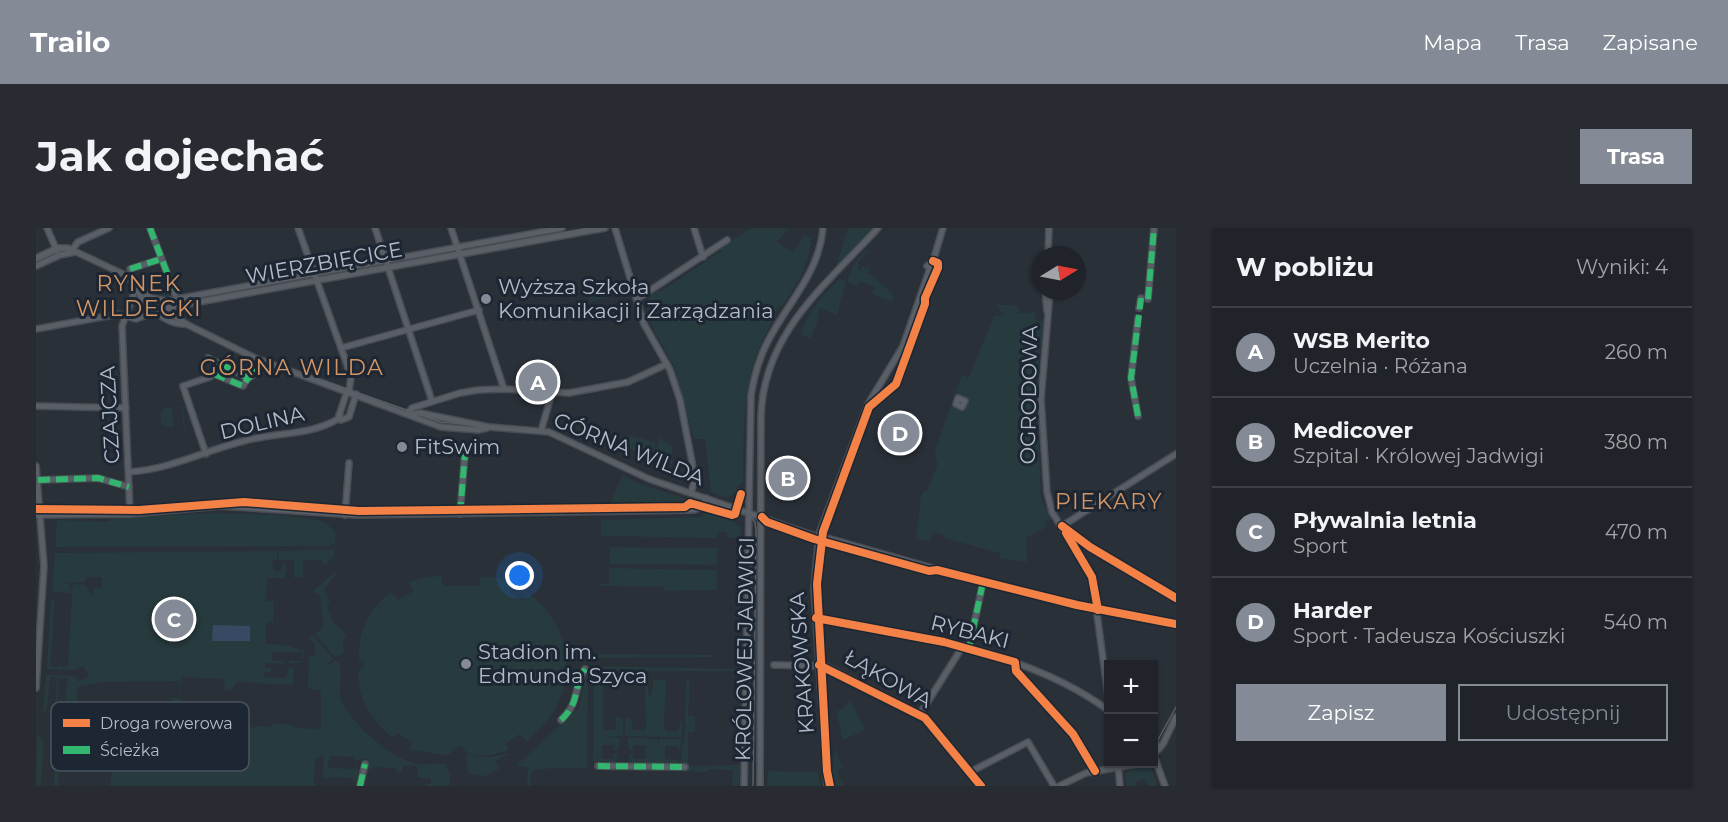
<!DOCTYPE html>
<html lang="pl">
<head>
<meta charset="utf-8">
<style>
	body { margin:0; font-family:Montserrat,sans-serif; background:#282c32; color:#f1f3f6 }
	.controls { position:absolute; right:18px; bottom:18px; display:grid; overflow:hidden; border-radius:0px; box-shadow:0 2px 4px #0004 }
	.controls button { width:54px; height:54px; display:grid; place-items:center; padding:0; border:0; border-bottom:2px solid #3d4147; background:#20242a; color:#f1f3f6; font:30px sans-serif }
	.compass { position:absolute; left:996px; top:18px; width:54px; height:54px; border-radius:50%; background:#20242a; box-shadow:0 2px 4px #0004; rotate:80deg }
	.you { position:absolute; left:484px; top:348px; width:21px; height:21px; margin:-15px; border:4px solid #fff; border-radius:50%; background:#1a73e8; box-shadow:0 0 0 9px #1a73e833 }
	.badge { display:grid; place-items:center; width:39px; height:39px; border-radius:50%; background:#848b96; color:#fff; font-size:20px; font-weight:700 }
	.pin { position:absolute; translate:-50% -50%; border:3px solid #fff; box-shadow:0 2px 6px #0006 }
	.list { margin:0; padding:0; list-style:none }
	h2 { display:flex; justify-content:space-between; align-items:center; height:78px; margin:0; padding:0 24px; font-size:26px }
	h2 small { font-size:20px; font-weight:400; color:#a2a4a8 }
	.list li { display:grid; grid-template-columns:39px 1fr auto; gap:18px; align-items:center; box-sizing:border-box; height:90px; padding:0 24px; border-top:2px solid #3d4147 }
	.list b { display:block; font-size:22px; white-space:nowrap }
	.list p { margin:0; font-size:20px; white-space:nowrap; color:#a2a4a8 }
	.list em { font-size:20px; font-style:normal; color:#a2a4a8 }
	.actions { display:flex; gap:12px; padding:18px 24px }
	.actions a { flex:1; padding:14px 0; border:2px solid #848b96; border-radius:0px; text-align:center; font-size:21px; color:#848b96 }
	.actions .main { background:#848b96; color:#fff }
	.map { position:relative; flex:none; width:1140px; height:558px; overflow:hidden; border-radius:0px }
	header { display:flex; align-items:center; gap:36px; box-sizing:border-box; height:84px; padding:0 30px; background:#848b96; color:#fff }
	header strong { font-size:28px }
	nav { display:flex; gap:33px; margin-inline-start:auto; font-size:21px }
	.intro { display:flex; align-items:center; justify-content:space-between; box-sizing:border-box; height:144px; padding:0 36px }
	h1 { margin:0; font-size:42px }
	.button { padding:15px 27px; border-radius:0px; background:#848b96; color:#fff; font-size:21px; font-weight:700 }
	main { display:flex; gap:36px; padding:0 36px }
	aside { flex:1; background:#20242a; border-radius:0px; box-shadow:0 2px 4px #0004 }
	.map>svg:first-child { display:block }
	.green { fill:#273a3e; fill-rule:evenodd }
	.water { fill:#384963 }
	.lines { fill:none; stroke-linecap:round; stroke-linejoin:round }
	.minor-casing { stroke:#484c53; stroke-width:8 }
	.minor { stroke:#5a5e66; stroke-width:5 }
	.tram { stroke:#595d64; stroke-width:1.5 }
	.quiet { stroke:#33b770; stroke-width:6; stroke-dasharray:12 6; stroke-linecap:butt }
	.cycleway-casing { stroke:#1d2633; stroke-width:11 }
	.cycleway { stroke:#f48246; stroke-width:8 }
	.poi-dot { fill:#848b96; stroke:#1d2633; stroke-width:2 }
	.labels { text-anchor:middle; stroke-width:6; stroke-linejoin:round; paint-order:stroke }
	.street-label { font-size:21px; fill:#b4bcc9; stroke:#1d2633 }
	.poi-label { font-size:21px; fill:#b4bcc9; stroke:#1d2633; text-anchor:start }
	.neighbourhood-label { font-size:22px; letter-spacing:1.5px; fill:#d59563; stroke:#1d2633 }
	.key { fill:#1d2633; stroke:#4a5360; stroke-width:1.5 }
	.key-label { font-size:16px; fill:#b4bcc9 }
</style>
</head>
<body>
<header>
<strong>Trailo</strong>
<nav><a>Mapa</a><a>Trasa</a><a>Zapisane</a></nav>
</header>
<div class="intro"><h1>Jak dojechać</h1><a class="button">Trasa</a></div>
<main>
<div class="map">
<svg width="1140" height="558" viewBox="0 0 1140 558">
	<rect width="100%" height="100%" fill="#2a3038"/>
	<g class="green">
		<path d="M715 0H753L741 14 757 24 769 7 775 11C773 38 762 55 747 77L743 79 738 86 741 88C705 138 708 196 707 255L700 259 701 262C693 273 687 269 675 264L669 211H658L638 139 611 89 612 70 617 64 627 62 685 23 682 21Z"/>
		<path d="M812 0H837L799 42Z"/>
		<path d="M831 21 833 23 821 35 824 37 821 40 824 42 827 38 829 41 834 36 833 32 838 37 835 35 831 41 835 44H829L836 47 858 68 856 74 836 66 839 59 823 53 821 58 811 54 817 37Z"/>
		<path d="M110 45 115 62 118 61 120 65 133 60 134 68C118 71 109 63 100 50Z"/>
		<path d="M804 51 810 53 801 87 783 80 782 92 775 110 778 112 766 107 765 104C773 83 787 66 804 51Z"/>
		<path d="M581 58V67L554 74 551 66Z"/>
		<path d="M960 77H979L984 81 981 86 999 84V92L1007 94 999 177 1002 175 1003 186 999 187 998 201H1002L994 209 1003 213 1005 270 1016 292 1009 293 1008 297 1012 298 990 310 991 334 963 330 964 325 908 310 909 307 897 304 894 313 880 311 885 268 887 263 892 262 902 235 899 232 901 225H898L926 147 933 150 939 134 941 135 940 132 958 88 968 87Z"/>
		<path d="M147 179C147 188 150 199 149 206L145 180 136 181 138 199H130L125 195V184L128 180Z"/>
		<path d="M594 207 620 215 616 228 590 220Z"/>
		<path d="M624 209 636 218V236L618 229Z"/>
		<path d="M586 247 604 256 650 271V275L574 277Z"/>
		<path d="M676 282 682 283 705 299V310H691V304H681V310L565 308V292L663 289Z"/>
		<path d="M180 285 245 287 287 293 299 303V315L293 318 19 319 21 292 73 294 76 290Z"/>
		<path d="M574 319 681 320V337L574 336Z"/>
		<path d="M297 321 299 327 289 337 285 332H267V349L258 350V332H242L243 323Z"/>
		<path d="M241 323V332H236L238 343H245L246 336H250L249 350H231L230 373H238L237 394H230V416L250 417 268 423 267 434 254 436 253 433H266V424H237L236 432 249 433 248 436 230 435 229 440H235V444H228V449L249 450 253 440H258L257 457 201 454 195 463 189 462 188 451 146 449 145 453 144 494 198 497V493L212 494V497L217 498 199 502 130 499 132 481 136 480V472L132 470H138L139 465V471H144V453L66 454 41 459V484L56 487 47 488 44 507H60L63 487H118V492L128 493 129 508 130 501 199 504 221 498 236 499V495L257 497 258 500 282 501 285 497V463L272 460 273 428 279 427V416L273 411 277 407 297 430 290 439 299 432 303 435C308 447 301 459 305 471 313 494 353 528 377 535 386 538 400 535 410 536L414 547 413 558H391L388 555 395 556V551L382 549 381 538 367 537 366 544H360V540L336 539 335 543 330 538 331 530 319 533 318 529 295 528 291 536 294 540 318 541 320 538 323 542 321 553 317 554V550L292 549 289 552 287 548 288 528H284L283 531H279L278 556 282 558H74L78 523 25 518 22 558H18L20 519 27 506 31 450H23L21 481 25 482 19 487 16 482 19 481 21 450 14 449 11 481 7 485 10 447 38 448 44 453 53 447 47 438 38 442 11 441 15 369 19 374 14 438 22 439 24 434V439H32L36 366 16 363 19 325ZM52 346 55 349H66V359L57 360V366L55 367 50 357 38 356 34 364V356L29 355 48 354Z"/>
		<path d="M305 339 288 361 294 375 291 377 296 392 310 407 306 415 309 423 301 430 303 426 299 429 279 406 288 398 284 368 277 363Z"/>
		<path d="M573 340 681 342V362L629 363 628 359 564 358V356H573Z"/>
		<path d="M713 346H716L712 558 714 364Z"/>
		<path d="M721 346H723L718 558Z"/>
		<path d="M405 348 407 358H443L445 349H459L476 356 472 364 486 373 493 366C530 391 541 443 519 482 512 494 499 503 491 514L484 506 470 515 473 522 455 527H433L453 529 475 525 459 533 464 540 451 548 433 546 429 529 432 526 424 517 411 528 373 521 376 514 362 505 357 510C334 491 323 473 322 443L328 439V433L323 432C322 403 332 382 355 364L362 372 377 363 373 354 389 349Z"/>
		<path d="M564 426 676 427 679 429 560 430Z"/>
		<path d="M560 438 703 441V443H563Z"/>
		<path d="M549 450H552L551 540 499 541 495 545 494 558H491L492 539 480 538 543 480Z"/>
		<path d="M562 450 583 451 567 454V502H580L579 488 587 491V508L571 509 584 510 582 522H578V517H566V530L578 531V526H582L579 537 562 536 557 533 558 452Z"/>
		<path d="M609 451H612V467H616L617 452 630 451 628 499 630 503H642L646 491V509L589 508V490H595L597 502H610Z"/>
		<path d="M650 453H654L652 487 659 488V504H652V538L704 537 703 558H696L697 542 673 541 671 544 561 541 644 537 649 505Z"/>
		<path d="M815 473 829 502 807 512 800 482 803 483Z"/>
		<path d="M1 506 8 514 5 558H0Z"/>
		<path d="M592 509 614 511 615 514 616 511H621L622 520 623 511H646L644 524 642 518H629V531L641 532 643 529V537H595L593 526H597V531H609L610 518 597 517V522H593Z"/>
		<path d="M799 520 807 541 801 542 807 558H799L796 542Z"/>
		<path d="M1114 536 1121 558H1113L1107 551 1101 553 1099 558H1091L1089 544Z"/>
		<path d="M732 543 782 544 785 558H731Z"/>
	</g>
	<path class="water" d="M177 397 214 398V413H176Z"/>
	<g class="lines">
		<g class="minor-casing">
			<g id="minor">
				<path d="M11 0 21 23"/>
				<path d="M114 0 139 66"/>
				<path d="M262 0 315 148 313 164"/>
				<path d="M339 0 396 173"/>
				<path d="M415 0 468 161"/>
				<path d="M579 0 608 96 634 142 644 172 656 234 658 254 655 265"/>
				<path d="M658 0 667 29"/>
				<path d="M36 22 42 14 73 0"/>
				<path d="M1012 27 1013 0"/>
				<path d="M0 30 21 20H32L87 46 115 70 130 73"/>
				<path d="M897 33 903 39 897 44 891 38 897 33 907 0"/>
				<path d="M0 38 24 27 39 24"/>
				<path d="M94 41 125 31"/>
				<path d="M101 60C105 76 132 98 150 96"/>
				<path d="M1009 63 1011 83"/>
				<path d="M1014 63 1005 171 1011 264 1016 284 1056 349 1072 468"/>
				<path d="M110 68 150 96 219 130 405 199 442 202 451 200"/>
				<path d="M601 71 691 12"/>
				<path d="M1112 71 1118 0"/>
				<path d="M1103 80 1105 70"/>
				<path d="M122 83 135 72 526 0"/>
				<path d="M0 101 82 86 100 91 130 80 569 0"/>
				<path d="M305 120 443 82"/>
				<path d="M172 130 212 150 216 148 220 140"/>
				<path d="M178 146 207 158 212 150"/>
				<path d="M922 170 929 173 926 179 920 176Z"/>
				<path d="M0 178 90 180"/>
				<path d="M372 185 376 180 424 165 442 162 468 161 533 165 592 154 631 136"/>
				<path d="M375 186 384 185 453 199 513 204 613 251 791 312"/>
				<path d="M303 187 305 192 313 189 320 166"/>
				<path d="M1102 188 1095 150 1102 90"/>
				<path d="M505 203 516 165"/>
				<path d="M170 226 147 158 174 149"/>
				<path d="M0 238 8 338 0 460"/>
				<path d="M93 244C136 241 167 223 208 213 240 204 273 208 302 191L311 163"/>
				<path d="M2 252 62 250 93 259"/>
				<path d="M94 286 86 98 100 60"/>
				<path d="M424 286 429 225"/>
				<path d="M0 287 94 286 184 278 321 287 658 282 666 279 670 270"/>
				<path d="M309 287 313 235"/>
				<path d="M1026 298 1140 226"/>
				<path d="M1027 299 1054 319 1140 370"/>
				<path d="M790 313 791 310 900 341"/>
				<path d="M790 315 893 343 901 342 1041 377 1140 396"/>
				<path d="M780 390C806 392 832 399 857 404 933 419 1009 436 1072 482"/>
				<path d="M933 420 947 354"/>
				<path d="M979 434 980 443 1037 506 1059 543"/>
				<path d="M738 437 790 438 884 486 945 558"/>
				<path d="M884 486 927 418"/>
				<path d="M525 492C545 473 536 462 549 441"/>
				<path d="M1118 512 1123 521"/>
				<path d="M1118 526 1127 516 1140 489"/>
				<path d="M1118 528 1129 558"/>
				<path d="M1082 536 1084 558"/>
				<path d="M562 538 649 539"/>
				<path d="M934 544 992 514 1018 558"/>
				<path d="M324 558 329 536"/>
				<path d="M708 558 715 167C718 149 723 130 732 113 752 74 783 46 787 0"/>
				<path d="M724 558 725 189C727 105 790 57 842 0"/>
				<path d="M791 558 778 360 783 306 832 176 867 118 893 43"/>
				<path d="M1023 558 1050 545 1101 536"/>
			</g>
		</g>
		<use href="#minor" class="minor"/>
		<g class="tram">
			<path d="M0 33 24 22 39 23 88 45 130 86 219 129 405 194 513 203 610 248 713 286 719 294 720 303 717 558"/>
			<path d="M117 76 131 78 554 0"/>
			<path d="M1118 519 1140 479"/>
			<path d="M1021 558 1047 545 1097 536"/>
		</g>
		<g class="quiet">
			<path d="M114 0 139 66"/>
			<path d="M94 41 125 31"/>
			<path d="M1112 71 1118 0"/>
			<path d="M172 130 212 150 216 148 220 140"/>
			<path d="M178 146 207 158 212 150"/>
			<path d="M1102 188 1095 150 1105 70"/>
			<path d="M2 252 62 250 93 259"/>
			<path d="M424 286 429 225"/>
			<path d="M933 420 947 354"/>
			<path d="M525 492C545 473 536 462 549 441"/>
			<path d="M562 538 649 539"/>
			<path d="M324 558 329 536"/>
		</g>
		<g class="cycleway-casing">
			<g id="cycleway">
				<path d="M0 281 103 282 208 274 323 283 649 279 654 275 696 287 699 286 705 266"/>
				<path d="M726 289 731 294 778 311 893 343 901 342 1041 377 1140 396"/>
				<path d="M1026 298 1054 319 1140 370"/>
				<path d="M1030 305 1056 349 1062 382"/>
				<path d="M780 390 908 414 979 434 980 443 1037 506 1059 543"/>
				<path d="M783 437 889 490 945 558"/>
				<path d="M794 558 791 543 781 356 787 304 833 179 860 156 889 76V70L902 40V35L897 33"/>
			</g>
		</g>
		<use href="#cycleway" class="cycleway"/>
	</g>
	<g class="poi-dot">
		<circle cx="450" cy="71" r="6"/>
		<circle cx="366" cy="219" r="6"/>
		<circle cx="430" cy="436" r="6"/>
	</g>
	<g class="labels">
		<g class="street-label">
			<text transform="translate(288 35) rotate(-10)" y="7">WIERZBIĘCICE</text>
			<text transform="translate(993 167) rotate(-89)" y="7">OGRODOWA</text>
			<text transform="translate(74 187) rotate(-93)" y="7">CZAJCZA</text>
			<text transform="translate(226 195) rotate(-13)" y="7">DOLINA</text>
			<text transform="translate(593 221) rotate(22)" y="7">GÓRNA WILDA</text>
			<text transform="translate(934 404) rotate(14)" y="7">RYBAKI</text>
			<text transform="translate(709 421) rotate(-89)" y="7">KRÓLOWEJ JADWIGI</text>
			<text transform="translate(766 435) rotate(-94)" y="7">KRAKOWSKA</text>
			<text transform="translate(852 451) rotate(29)" y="7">ŁĄKOWA</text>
		</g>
		<g class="poi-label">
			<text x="462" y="66">Wyższa Szkoła<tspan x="462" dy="24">Komunikacji i Zarządzania</tspan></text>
			<text x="378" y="226">FitSwim</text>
			<text x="442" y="431">Stadion im.<tspan x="442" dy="24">Edmunda Szyca</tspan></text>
		</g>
		<g class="neighbourhood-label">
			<text x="103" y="63">RYNEK<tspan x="103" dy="25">WILDECKI</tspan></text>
			<text x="256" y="147">GÓRNA WILDA</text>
			<text x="1073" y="281">PIEKARY</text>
		</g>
	</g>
	<rect x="15" y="474" width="198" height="69" rx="9" class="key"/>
	<rect x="27" y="491" width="27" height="8" fill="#f48246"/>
	<rect x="27" y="518" width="27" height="8" fill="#33b770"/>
	<g class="key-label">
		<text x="64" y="501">Droga rowerowa</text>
		<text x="64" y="528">Ścieżka</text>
	</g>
</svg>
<div class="controls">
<button>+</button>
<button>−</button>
</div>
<svg class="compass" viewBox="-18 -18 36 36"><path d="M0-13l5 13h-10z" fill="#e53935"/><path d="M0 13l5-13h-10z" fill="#a2a4a8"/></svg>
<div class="you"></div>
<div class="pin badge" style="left:502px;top:154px">A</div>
<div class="pin badge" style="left:752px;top:250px">B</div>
<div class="pin badge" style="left:138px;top:391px">C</div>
<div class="pin badge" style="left:864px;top:205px">D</div>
</div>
<aside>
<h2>W pobliżu<small>Wyniki: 4</small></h2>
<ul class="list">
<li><span class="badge">A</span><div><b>WSB Merito</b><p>Uczelnia · Różana</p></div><em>260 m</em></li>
<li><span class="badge">B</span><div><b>Medicover</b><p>Szpital · Królowej Jadwigi</p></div><em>380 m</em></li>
<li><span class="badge">C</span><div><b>Pływalnia letnia</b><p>Sport</p></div><em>470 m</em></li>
<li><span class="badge">D</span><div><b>Harder</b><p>Sport · Tadeusza Kościuszki</p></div><em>540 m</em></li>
</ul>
<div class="actions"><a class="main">Zapisz</a><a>Udostępnij</a></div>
</aside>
</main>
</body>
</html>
